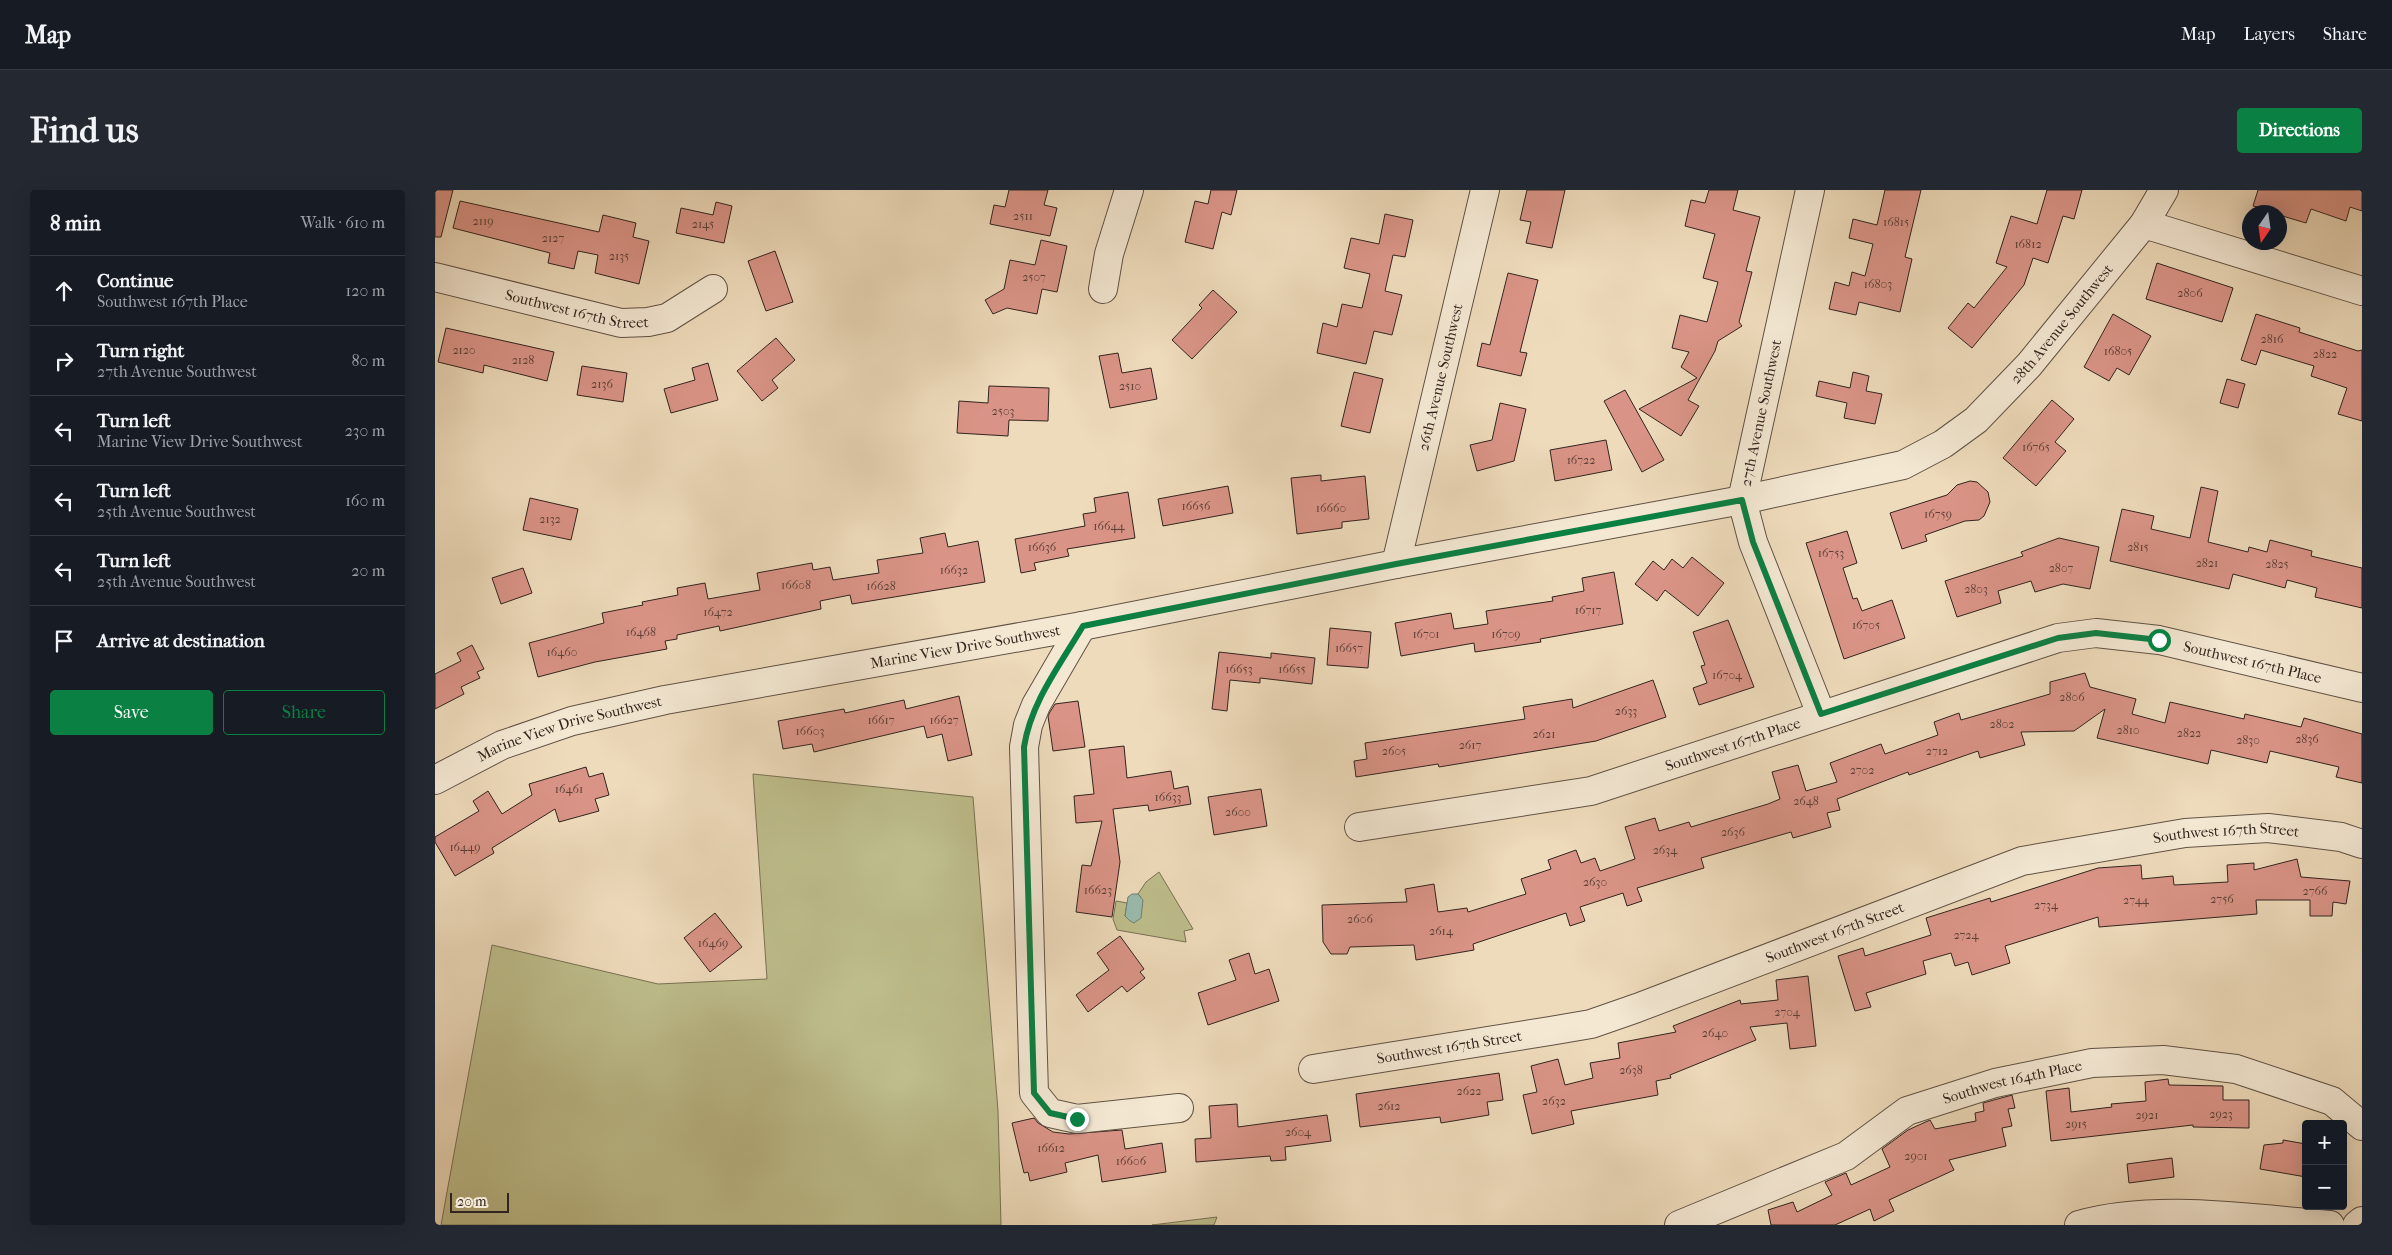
<!DOCTYPE html>
<html lang="en">
<head>
<meta charset="utf-8">
<style>
	body { margin:0; font-family:"IM FELL French Canon",serif; background:#242831; color:#f1f3f6 }
	.controls { position:absolute; right:15px; bottom:15px; display:grid; overflow:hidden; border-radius:5px; box-shadow:0 5px 20px #0002 }
	.controls button { width:45px; height:45px; display:grid; place-items:center; padding:0; border:0; border-bottom:1px solid #363941; background:#171b24; color:#f1f3f6; font:25px sans-serif }
	.compass { position:absolute; left:1807px; top:15px; width:45px; height:45px; border-radius:50%; background:#171b24; box-shadow:0 5px 20px #0002; rotate:193deg }
	.scale { position:absolute; left:15px; bottom:12px; width:59px; box-sizing:border-box; padding-left:5px; border:2px solid #32241e; border-top:0; font-size:14px; line-height:18px; white-space:nowrap; color:#32241e; -webkit-text-stroke:4px #f4e8d3; paint-order:stroke }
	.stop { position:absolute; width:15px; height:15px; margin:-11px; border:4px solid #0b8043; border-radius:50%; background:#fff }
	.stop.end { background:#0b8043; border-color:#fff; box-shadow:0 1px 5px #0008 }
	.list { margin:0; padding:0; list-style:none }
	h2 { display:flex; justify-content:space-between; align-items:center; height:65px; margin:0; padding:0 20px; font-size:21px }
	h2 small { font-size:16px; font-weight:400; color:#9ea1a6 }
	.list li { display:grid; grid-template-columns:32px 1fr auto; gap:15px; align-items:center; box-sizing:border-box; height:70px; padding:0 20px; border-top:1px solid #363941 }
	.list b { display:block; font-size:19px; white-space:nowrap }
	.list p { margin:0; font-size:16px; white-space:nowrap; color:#9ea1a6 }
	.list em { font-size:16px; font-style:normal; color:#9ea1a6 }
	.actions { display:flex; gap:10px; padding:15px 20px }
	.actions a { flex:1; padding:11px 0; border:1px solid #0b8043; border-radius:5px; text-align:center; font-size:18px; color:#0b8043 }
	.actions .main { background:#0b8043; color:#fff }
	.icon { flex:none; width:28px; height:28px; fill:none; stroke:currentColor; stroke-width:2; stroke-linecap:round; stroke-linejoin:round }
	.map { position:relative; flex:none; width:1927px; height:1035px; overflow:hidden; border-radius:5px }
	header { display:flex; align-items:center; gap:30px; box-sizing:border-box; height:70px; padding:0 25px; background:#171b24; border-bottom:1px solid #363941 }
	header strong { font-size:24px }
	nav { display:flex; gap:28px; margin-inline-start:auto; font-size:18px }
	.intro { display:flex; align-items:center; justify-content:space-between; box-sizing:border-box; height:120px; padding:0 30px }
	h1 { margin:0; font-size:35px }
	.button { padding:12px 22px; border-radius:5px; background:#0b8043; color:#fff; font-size:18px; font-weight:700 }
	main { display:flex; gap:30px; padding:0 30px }
	aside { flex:1; background:#171b24; border-radius:5px; box-shadow:0 5px 20px #0002 }
	.map>svg:first-child { display:block }
	.green { fill:#bebe8c; stroke:#787155 }
	.water { fill:#99bbae; stroke:#707f74 }
	.building { fill:#da9487; stroke:#32241e }
	.lines { fill:none; stroke-linecap:round; stroke-linejoin:round }
	.minor-casing { stroke:#615245; stroke-width:30 }
	.minor { stroke:#f4e8d3; stroke-width:28 }
	.route { stroke:#0b8043; stroke-width:6 }
	.labels { text-anchor:middle; stroke-width:4; stroke-linejoin:round; paint-order:stroke }
	.number-label { font-size:12px; fill:#5c4038 }
	.street-label { font-size:15px; fill:#32241e; stroke:#f4e8d3 }
</style>
</head>
<body>
<header>
<strong>Map</strong>
<nav><a>Map</a><a>Layers</a><a>Share</a></nav>
</header>
<div class="intro"><h1>Find us</h1><a class="button">Directions</a></div>
<main>
<aside>
<h2>8 min<small>Walk · 610 m</small></h2>
<ul class="list">
<li><svg class="icon" aria-label="ahead" viewBox="0 0 24 24"><path d="M12 20V5M6 11l6-6 6 6"/></svg><div><b>Continue</b><p>Southwest 167th Place</p></div><em>120 m</em></li>
<li><svg class="icon" aria-label="right" viewBox="0 0 24 24"><path d="M7 20v-9h11M14 6l5 5-5 5"/></svg><div><b>Turn right</b><p>27th Avenue Southwest</p></div><em>80 m</em></li>
<li><svg class="icon" aria-label="left" viewBox="0 0 24 24"><path d="M17 20v-9H6M10 6l-5 5 5 5"/></svg><div><b>Turn left</b><p>Marine View Drive Southwest</p></div><em>230 m</em></li>
<li><svg class="icon" aria-label="left" viewBox="0 0 24 24"><path d="M17 20v-9H6M10 6l-5 5 5 5"/></svg><div><b>Turn left</b><p>25th Avenue Southwest</p></div><em>160 m</em></li>
<li><svg class="icon" aria-label="left" viewBox="0 0 24 24"><path d="M17 20v-9H6M10 6l-5 5 5 5"/></svg><div><b>Turn left</b><p>25th Avenue Southwest</p></div><em>20 m</em></li>
<li><svg class="icon" aria-label="arrive" viewBox="0 0 24 24"><path d="M6 21V4h12l-3 4 3 4H6"/></svg><div><b>Arrive at destination</b></div></li>
</ul>
<div class="actions"><a class="main">Save</a><a>Share</a></div>
</aside>
<div class="map">
<svg width="1927" height="1035" viewBox="0 0 1927 1035">
	<rect width="100%" height="100%" fill="#eedbbb"/>
	<filter id="stains"><feTurbulence type="fractalNoise" baseFrequency=".004" numOctaves="4"/><feColorMatrix values="0 0 0 0 .2 0 0 0 0 .09 0 0 0 0 .02 0 0 0 .5 -.17"/></filter>
	<radialGradient id="worn" r=".72"><stop offset=".6" stop-color="#630" stop-opacity="0"/><stop offset="1" stop-color="#630" stop-opacity=".3"/></radialGradient>
	<g class="green">
		<path d="M318 584 538 607 563 921 566 1035H6L57 755 223 794 332 789Z"/>
		<path d="M724 682 758 739 749 741 751 752 682 740 678 729 681 711 692 713 690 726 706 707 703 704 711 692Z"/>
		<path d="M782 1027 779 1035H717Z"/>
	</g>
	<path class="water" d="M697 704H703L708 710 706 728 699 733 695 731 690 726 693 707Z"/>
	<g class="building">
		<path d="M0 0H18L6 47H0Z"/>
		<path d="M574 0H613L609 15 622 18 615 46 555 34 559 15 570 17Z"/>
		<path d="M776 0H802L796 25 787 22 778 59 750 52 760 11 773 14Z"/>
		<path d="M1092 0H1130L1117 58 1091 53 1096 32 1085 30Z"/>
		<path d="M1274 0H1303L1298 20 1325 27 1311 81 1317 82 1304 132 1307 136 1283 151 1280 161 1253 210 1264 216 1246 246 1204 219 1262 188 1246 177 1254 162 1237 158 1245 125 1272 132 1283 92 1268 88 1280 44 1250 36 1256 10 1270 13Z"/>
		<path d="M1450 0H1486L1470 67 1477 69 1465 122 1424 112 1421 125 1394 119 1400 92 1414 96 1417 82 1430 86 1438 54 1414 48 1418 29 1442 35Z"/>
		<path d="M1612 0H1647L1639 29 1628 26 1613 73 1598 68 1589 95 1537 158 1513 138 1533 113 1539 118 1572 77 1561 73 1576 26 1602 34Z"/>
		<path d="M1823 0H1927V21L1915 17 1911 31 1876 19 1871 33 1844 25V22L1818 16Z"/>
		<path d="M25 11 164 42 168 25 201 33 198 47 214 51 204 94 160 83 163 65 143 61 139 79 113 73 115 63 18 38Z"/>
		<path d="M281 12 297 16 289 53 241 43 246 18 278 25Z"/>
		<path d="M950 24 978 30 970 67 958 65 950 101 967 105 957 145 939 141 931 174 882 163 888 133 902 137 907 114 927 118 935 84 909 78 916 48 944 54Z"/>
		<path d="M606 50 632 56 622 102 607 99 602 124 572 118 558 124 550 110 569 99 575 70 600 75Z"/>
		<path d="M340 61 358 112 331 121 313 71Z"/>
		<path d="M1722 73 1798 98 1787 132 1711 109Z"/>
		<path d="M1073 83 1103 90 1085 162 1092 163 1086 186 1042 176 1047 153 1055 155Z"/>
		<path d="M778 100 802 122 757 169 737 150 767 118 764 115Z"/>
		<path d="M1678 124 1716 146 1694 185 1682 178 1674 191 1649 177Z"/>
		<path d="M1821 124 1865 138 1864 142 1923 161 1927 160V231L1903 224 1912 198 1876 186 1879 176 1826 160 1821 175 1806 170Z"/>
		<path d="M11 138 119 162 112 191 49 175 48 183 3 172Z"/>
		<path d="M341 148 360 170 337 190 343 198 327 211 302 181Z"/>
		<path d="M683 163 687 183 716 178 722 209 675 218 664 166Z"/>
		<path d="M273 173 283 210 236 223 229 199 260 190 257 178Z"/>
		<path d="M147 176 192 183 188 212 142 205Z"/>
		<path d="M919 182 948 189 935 243 906 236Z"/>
		<path d="M1418 182 1434 186 1431 201 1447 204 1440 234 1409 228 1412 213 1381 206 1384 191 1415 198Z"/>
		<path d="M1792 189 1810 194 1803 218 1785 213Z"/>
		<path d="M554 196 614 198 613 231 574 230 573 246 522 243 524 211 553 213Z"/>
		<path d="M1190 200 1229 270 1207 282 1169 211Z"/>
		<path d="M1617 210 1639 229 1620 252 1631 261 1601 296 1568 268Z"/>
		<path d="M1065 213 1091 219 1079 271 1042 281 1035 255 1057 250Z"/>
		<path d="M1171 250 1177 280 1120 291 1115 260Z"/>
		<path d="M886 285V291L930 286 934 329 907 332V338L862 344 856 288Z"/>
		<path d="M1535 291 1542 292 1553 302 1555 312 1549 326 1544 330 1530 331 1490 345 1492 351 1467 359 1455 323 1512 305 1522 295Z"/>
		<path d="M793 296 798 323 728 336 723 309Z"/>
		<path d="M1766 297 1783 301 1773 352 1813 362 1814 357 1832 362 1835 350 1877 361 1876 366 1927 378V418L1880 407 1882 398 1852 390 1850 398 1798 384 1794 399 1675 371 1687 319 1719 326 1716 339 1755 348Z"/>
		<path d="M693 302 700 348 632 359 634 366 599 373 601 380 586 383 580 349 650 336 648 324 661 322 659 308Z"/>
		<path d="M95 308 143 319 136 350 88 340Z"/>
		<path d="M1412 341 1422 373 1408 378 1418 409 1422 408 1427 421 1457 410 1470 448 1409 469 1371 353Z"/>
		<path d="M510 343 513 357 543 351 550 392 417 414 415 405 385 411 386 419 285 441 284 436 242 445V449L230 451 232 459 160 472 103 487 94 453 169 433 167 423 208 415 207 412 243 405 242 398 270 393 273 409 325 400 322 383 377 373 378 380 395 377 398 390 444 383 442 370 488 363 485 348Z"/>
		<path d="M1624 348 1664 357 1655 399 1628 394 1600 402 1596 391 1563 401 1566 413 1522 427 1510 391 1588 366 1586 362Z"/>
		<path d="M1257 367 1289 393 1263 426 1230 400 1222 411 1200 394 1218 371 1229 380 1237 369 1248 378Z"/>
		<path d="M88 378 97 403 66 414 57 388Z"/>
		<path d="M1179 382 1188 434 1105 449 1106 452 1040 462 1039 453 966 466 960 433 1016 423 1019 439 1053 434 1051 421 1118 411 1117 407 1149 401 1147 388Z"/>
		<path d="M1293 430 1319 497 1264 515 1258 498 1272 493 1266 476 1270 475 1258 442Z"/>
		<path d="M895 438 936 442 933 478 892 475Z"/>
		<path d="M37 455 49 479 42 482 45 488 26 497 29 504 0 519V484L26 471 22 463Z"/>
		<path d="M784 462 836 468V463L880 468 877 494 825 488V493L795 490 792 521 777 519Z"/>
		<path d="M1650 483 1655 497 1701 509 1697 524 1730 533 1735 512 1809 529 1810 524 1866 537 1869 528 1927 544V593L1901 587 1904 577 1835 561 1832 573 1776 560 1773 574 1662 548 1670 519 1639 541 1586 542 1590 555 1545 568 1543 561 1474 585 1473 582 1402 609 1405 620 1392 623 1396 637 1358 648 1356 642 1266 668 1269 678 1202 698 1207 711 1192 716 1188 703 1145 717 1150 731 1135 736 1131 723 1038 754 1039 760 981 770 979 755 915 757 912 764H896L888 752 887 715 972 712 970 699 999 694 1003 722 1032 718 1033 722 1091 704 1086 689 1116 679 1113 670 1141 660 1146 673 1160 668 1165 681 1200 669 1190 637 1220 628 1224 641 1254 632 1256 637 1333 614 1345 609 1337 582 1363 575 1371 601 1402 592 1395 573 1446 554 1450 564 1503 545 1499 532 1524 523 1526 530 1615 504V492Z"/>
		<path d="M1218 490 1231 527 1161 551 1004 577 1003 574 921 587 919 571 932 569 930 553 1090 529 1088 517 1137 509 1138 518Z"/>
		<path d="M524 506 537 565 513 571 507 544 492 548 489 536 379 562 377 554 348 559 343 531 409 519 410 523 469 510 471 519Z"/>
		<path d="M643 511 650 557 618 561 613 526 615 522 620 514Z"/>
		<path d="M689 556 692 588 736 581 739 599 753 596 756 614 714 621 713 615 678 619 685 672 677 727 641 722 647 675 656 676 667 631 641 633 639 606 659 604 654 560Z"/>
		<path d="M151 577 154 587 168 583 174 605 160 609 164 621 124 632 120 619 57 658 59 663 20 686 0 652V647L44 621 38 611 53 601 67 624 97 605 94 594Z"/>
		<path d="M826 599 832 636 779 645 773 607Z"/>
		<path d="M1862 669 1866 687 1915 691 1911 714 1898 712 1897 726H1875V710H1821L1822 724 1664 737 1663 727 1570 756 1575 773 1537 785 1533 772 1520 776 1516 763 1488 771 1491 784 1431 803 1436 817 1420 821 1403 766 1428 758 1430 766 1496 745 1491 728 1555 708 1556 712 1663 678 1706 675 1707 689 1738 686 1739 695 1793 692 1792 675 1819 673V680Z"/>
		<path d="M280 723 307 757 275 782 249 748Z"/>
		<path d="M685 746 709 779 705 782 710 788 692 802 687 796 653 822 641 805 674 780 662 763Z"/>
		<path d="M814 763 820 784 834 779 844 811 773 835 763 803 801 790 794 770Z"/>
		<path d="M1373 786 1381 856 1355 859 1352 833 1315 837 1321 850 1235 885 1236 888 1221 891 1223 905 1136 921 1139 934 1097 944 1088 905 1102 902 1096 876 1123 869 1130 895 1158 888 1155 873 1185 868 1183 853 1241 842 1238 836 1305 810 1306 814 1343 810 1341 790Z"/>
		<path d="M1064 883 1068 910 1052 912 1054 925 1006 933 1005 927 925 937 921 904Z"/>
		<path d="M1733 889 1734 895 1788 896V910H1814V938L1758 937V935L1616 951 1611 901 1634 898 1636 922 1677 917 1676 914 1711 911 1710 892Z"/>
		<path d="M1577 905 1580 918 1573 919 1577 936 1567 938 1571 956 1514 970 1519 980 1454 1010 1459 1021 1439 1031 1435 1019 1400 1035H1336L1333 1020 1358 1012 1362 1022 1397 1005 1390 992 1411 983 1416 995 1455 977 1447 959 1473 940 1495 930 1500 939 1541 931 1540 923 1549 921 1548 913Z"/>
		<path d="M802 914 803 937 892 925 896 951 850 957 851 970 836 971 835 966 761 972 760 949 776 948 774 916Z"/>
		<path d="M599 928 603 933 618 942 634 944 687 940 690 959 727 953 731 982 667 992 663 965 630 973 632 982 595 991 593 982 589 983 577 933Z"/>
		<path d="M1848 950 1871 954V987L1825 979 1829 955 1848 953Z"/>
		<path d="M1737 968 1739 987 1694 993 1692 974Z"/>
	</g>
	<g class="lines">
		<g class="minor-casing">
			<g id="minor">
				<path d="M1375 0 1307 310 1318 352 1386 524"/>
				<path d="M1709 34 1927 101"/>
				<path id="s1" d="M0 87 186 133 213 132 232 128 278 99"/>
				<path d="M668 99 674 64 694 0"/>
				<path id="s2" d="M961 374 1050 0"/>
				<path d="M647 436 601 515 593 535 589 557 599 903 615 923 642 929 744 918"/>
				<path id="s3" d="M0 590 67 555 137 531 230 510 647 436 961 374 1307 310 1468 275 1508 254 1541 230 1594 175 1709 34 1729 0"/>
				<path id="s4" d="M924 637 1156 601 1623 448 1661 443 1724 450 1927 498"/>
				<path id="s5" d="M878 879 1115 841 1156 834 1202 818 1587 671 1750 643 1833 638 1906 647 1927 654"/>
				<path id="s6" d="M1244 1035 1411 966 1472 921 1560 893 1657 873 1728 870 1801 879 1897 911 1927 936"/>
				<path d="M1644 1035C1720 1013 1817 1029 1895 1035"/>
				<path d="M1922 1035 1927 1031"/>
			</g>
		</g>
		<use href="#minor" class="minor"/>
	</g>
	<g class="lines">
		<path class="route" d="M642 929 615 923 599 903 589 557C596 512 625 475 648 436L961 374 1307 310 1318 352 1386 524 1623 448 1661 443 1724 450"/>
	</g>
	<g class="labels">
		<g class="number-label">
			<text x="588" y="30">2511</text>
			<text x="48" y="35">2119</text>
			<text x="1461" y="36">16815</text>
			<text x="268" y="38">2145</text>
			<text x="118" y="52">2127</text>
			<text x="1593" y="58">16812</text>
			<text x="184" y="70">2135</text>
			<text x="599" y="91">2507</text>
			<text x="1443" y="98">16803</text>
			<text x="1755" y="107">2806</text>
			<text x="1837" y="153">2816</text>
			<text x="29" y="164">2120</text>
			<text x="1683" y="165">16805</text>
			<text x="1890" y="168">2822</text>
			<text x="88" y="174">2128</text>
			<text x="167" y="198">2136</text>
			<text x="695" y="200">2510</text>
			<text x="568" y="225">2503</text>
			<text x="1601" y="261">16765</text>
			<text x="1146" y="274">16722</text>
			<text x="761" y="320">16656</text>
			<text x="896" y="322">16660</text>
			<text x="1503" y="328">16759</text>
			<text x="115" y="333">2132</text>
			<text x="674" y="340">16644</text>
			<text x="607" y="361">16636</text>
			<text x="1703" y="361">2815</text>
			<text x="1396" y="367">16753</text>
			<text x="1772" y="377">2821</text>
			<text x="1842" y="378">2825</text>
			<text x="1626" y="382">2807</text>
			<text x="519" y="384">16632</text>
			<text x="361" y="399">16608</text>
			<text x="446" y="400">16628</text>
			<text x="1541" y="403">2803</text>
			<text x="1153" y="424">16717</text>
			<text x="283" y="426">16472</text>
			<text x="1431" y="439">16705</text>
			<text x="206" y="446">16468</text>
			<text x="991" y="448">16701</text>
			<text x="1071" y="448">16709</text>
			<text x="914" y="462">16657</text>
			<text x="127" y="466">16460</text>
			<text x="804" y="483">16653</text>
			<text x="857" y="483">16655</text>
			<text x="1292" y="489">16704</text>
			<text x="1637" y="511">2806</text>
			<text x="1191" y="525">2633</text>
			<text x="446" y="534">16617</text>
			<text x="509" y="534">16627</text>
			<text x="1567" y="538">2802</text>
			<text x="1693" y="544">2810</text>
			<text x="375" y="545">16603</text>
			<text x="1754" y="547">2822</text>
			<text x="1109" y="548">2621</text>
			<text x="1872" y="553">2836</text>
			<text x="1813" y="554">2830</text>
			<text x="1035" y="559">2617</text>
			<text x="959" y="565">2605</text>
			<text x="1502" y="565">2712</text>
			<text x="1427" y="584">2702</text>
			<text x="134" y="603">16461</text>
			<text x="733" y="611">16633</text>
			<text x="1371" y="615">2648</text>
			<text x="803" y="626">2600</text>
			<text x="1298" y="646">2636</text>
			<text x="30" y="661">16449</text>
			<text x="1230" y="664">2634</text>
			<text x="1160" y="696">2630</text>
			<text x="663" y="704">16623</text>
			<text x="1880" y="705">2766</text>
			<text x="1787" y="713">2756</text>
			<text x="1701" y="714">2744</text>
			<text x="1611" y="719">2734</text>
			<text x="925" y="733">2606</text>
			<text x="1006" y="745">2614</text>
			<text x="1531" y="749">2724</text>
			<text x="278" y="757">16469</text>
			<text x="1352" y="826">2704</text>
			<text x="1280" y="847">2640</text>
			<text x="1196" y="884">2638</text>
			<text x="1034" y="905">2622</text>
			<text x="1119" y="915">2632</text>
			<text x="954" y="920">2612</text>
			<text x="1786" y="928">2923</text>
			<text x="1712" y="929">2921</text>
			<text x="1641" y="938">2915</text>
			<text x="863" y="946">2604</text>
			<text x="616" y="962">16612</text>
			<text x="1481" y="970">2901</text>
			<text x="696" y="975">16606</text>
		</g>
		<g class="street-label">
			<text dy="5" stroke="none"><textPath href="#s1" startOffset="146">Southwest 167th Street</textPath></text>
			<text dy="5" stroke="none"><textPath href="#s3" startOffset="1720">28th Avenue Southwest</textPath></text>
			<text dy="5" stroke="none"><textPath href="#s2" startOffset="192">26th Avenue Southwest</textPath></text>
			<text transform="translate(1326 223) rotate(-78)" y="5">27th Avenue Southwest</text>
			<text dy="5" stroke="none"><textPath href="#s3" startOffset="550">Marine View Drive Southwest</textPath></text>
			<text dy="5" stroke="none"><textPath href="#s4" startOffset="924">Southwest 167th Place</textPath></text>
			<text dy="5" stroke="none"><textPath href="#s3" startOffset="145">Marine View Drive Southwest</textPath></text>
			<text dy="5" stroke="none"><textPath href="#s4" startOffset="384">Southwest 167th Place</textPath></text>
			<text dy="5" stroke="none"><textPath href="#s5" startOffset="949">Southwest 167th Street</textPath></text>
			<text dy="5" stroke="none"><textPath href="#s5" startOffset="542">Southwest 167th Street</textPath></text>
			<text dy="5" stroke="none"><textPath href="#s5" startOffset="138">Southwest 167th Street</textPath></text>
			<text dy="5" stroke="none"><textPath href="#s6" startOffset="366">Southwest 164th Place</textPath></text>
		</g>
	</g>
	<rect width="100%" height="100%" filter="url(#stains)"/>
	<rect width="100%" height="100%" fill="url(#worn)"/>
</svg>
<div class="controls">
<button>+</button>
<button>−</button>
</div>
<svg class="compass" viewBox="-18 -18 36 36"><path d="M0-13l5 13h-10z" fill="#e53935"/><path d="M0 13l5-13h-10z" fill="#9ea1a6"/></svg>
<div class="scale">20 m</div>
<div class="stop" style="left:1724px;top:450px"></div>
<div class="stop end" style="left:642px;top:929px"></div>
</div>
</main>
</body>
</html>
